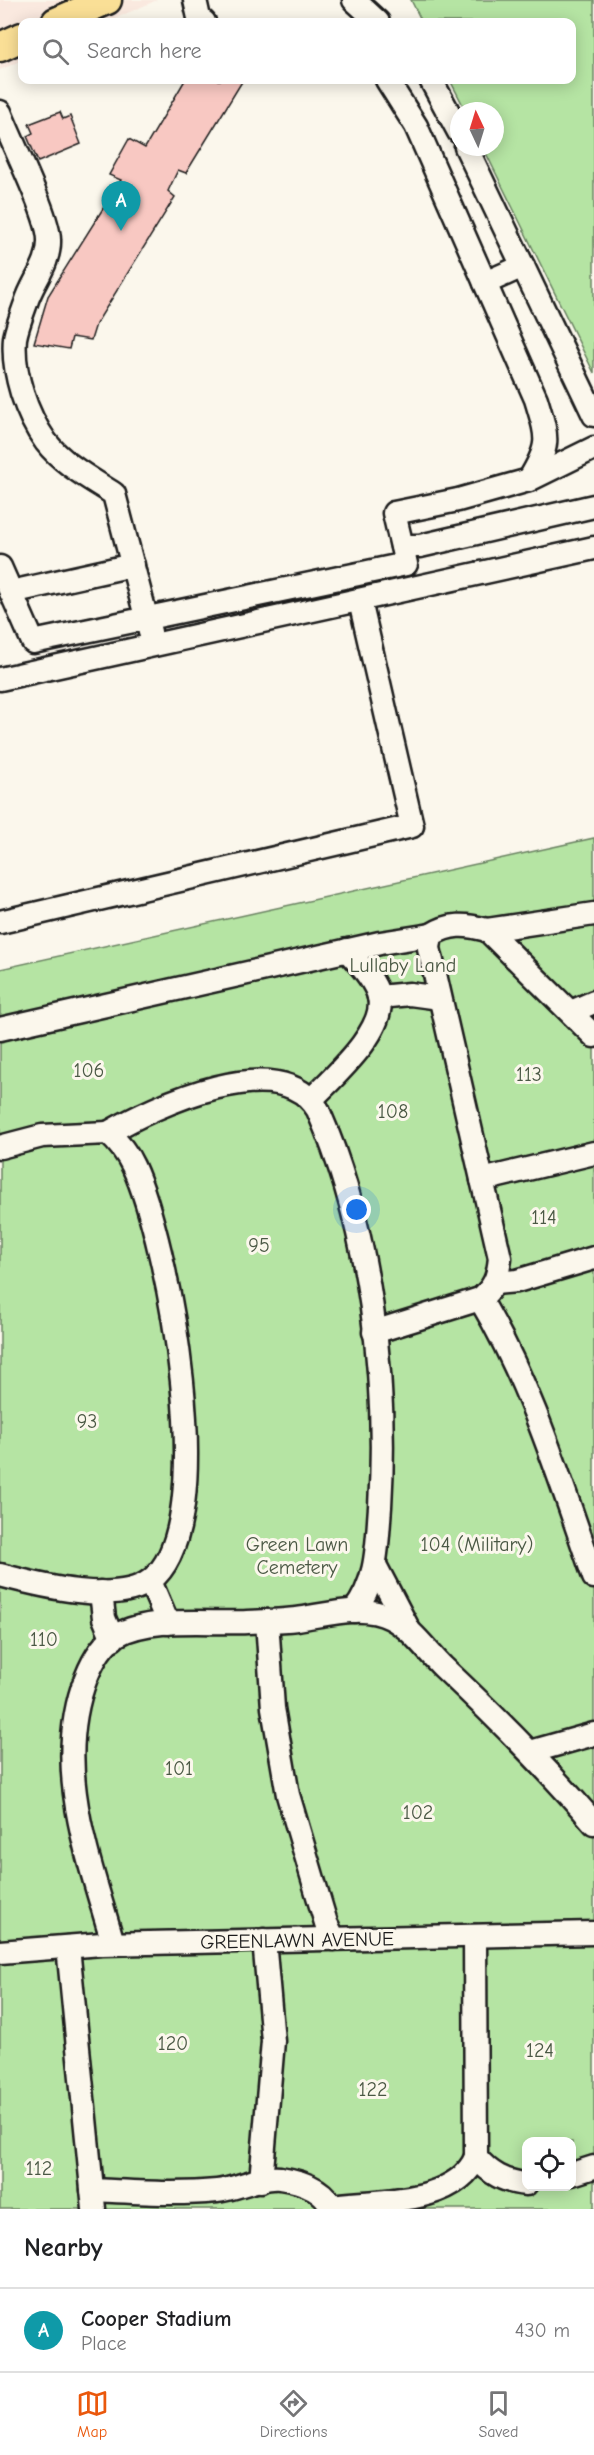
<!DOCTYPE html>
<html lang="en">
<head>
<meta charset="utf-8">
<style>
	body { margin:0; font-family:"Comic Neue",sans-serif; background:#f2f2f2; color:#202124 }
	.controls { position:absolute; right:18px; bottom:18px; display:grid; overflow:hidden; border-radius:12px; box-shadow:0 3px 15px #0003 }
	.controls button { width:54px; height:54px; display:grid; place-items:center; padding:0; border:0; border-bottom:2px solid #e0e0e0; background:#fff; color:#202124; font:30px sans-serif }
	.compass { position:absolute; left:450px; top:102px; width:54px; height:54px; border-radius:50%; background:#fff; box-shadow:0 3px 15px #0003; rotate:356deg }
	.you { position:absolute; left:357px; top:1210px; width:21px; height:21px; margin:-15px; border:4px solid #fff; border-radius:50%; background:#1a73e8; box-shadow:0 0 0 9px #1a73e833 }
	.badge { display:grid; place-items:center; width:39px; height:39px; border-radius:50%; background:#ea580c; color:#fff; font-size:20px; font-weight:700 }
	.pin { position:absolute; translate:-50% -50px; filter:drop-shadow(0 2px 3px #0008) }
	.pin::after { content:''; position:absolute; top:32px; width:21px; height:18px; background:inherit; clip-path:polygon(0 0,100% 0,50% 100%) }
	.list { margin:0; padding:0; list-style:none }
	h2 { display:flex; justify-content:space-between; align-items:center; height:78px; margin:0; padding:0 24px; font-size:26px }
	h2 small { font-size:20px; font-weight:400; color:#757577 }
	.list li { display:grid; grid-template-columns:39px 1fr auto; gap:18px; align-items:center; box-sizing:border-box; height:84px; padding:0 24px; border-top:2px solid #e0e0e0 }
	.list b { display:block; font-size:22px; white-space:nowrap }
	.list p { margin:0; font-size:20px; white-space:nowrap; color:#757577 }
	.list em { font-size:20px; font-style:normal; color:#757577 }
	.icon { flex:none; width:33px; height:33px; fill:none; stroke:currentColor; stroke-width:2; stroke-linecap:round; stroke-linejoin:round }
	.map { position:relative; flex:none; width:594px; height:2209px; overflow:hidden }
	.search { position:absolute; background:#fff; box-shadow:0 3px 15px #0003; left:18px; right:18px; top:18px; height:66px; display:flex; align-items:center; gap:15px; box-sizing:border-box; padding:0 21px; border-radius:12px; color:#757577; font-size:22px }
	.sheet { height:162px; background:#fff }
	nav { display:flex; justify-content:space-around; align-items:center; box-sizing:border-box; height:84px; border-top:2px solid #e0e0e0; background:#fff; font-size:16px; color:#757577 }
	nav a { display:grid; justify-items:center; gap:3px }
	nav .on { color:#ea580c }
	.map>svg:first-child { display:block }
	.built { fill:#fae9df }
	.green { fill:#b5e4a3; stroke:#688060; stroke-width:1.5; fill-rule:evenodd }
	.building { fill:#f8c8c2; stroke:#1c1c1c; stroke-width:1.5 }
	.lines { fill:none; stroke-linecap:round; stroke-linejoin:round }
	.minor-casing { stroke:#1c1c1c; stroke-width:27 }
	.major-casing { stroke:#1c1c1c; stroke-width:33 }
	.minor { stroke:#fbf7ec; stroke-width:22 }
	.major { stroke:#fadf96; stroke-width:28 }
	.labels { text-anchor:middle; stroke-width:6; stroke-linejoin:round; paint-order:stroke }
	.park-label { font-size:20px; fill:#4a5844; stroke:#fbf7ec }
	.street-label { font-size:20px; fill:#1c1c1c; stroke:#fbf7ec }
</style>
</head>
<body>
<div class="map">
<svg width="594" height="2209" viewBox="0 0 594 2209">
	<rect width="100%" height="100%" fill="#fbf7ec"/>
	<filter id="ink" filterUnits="userSpaceOnUse"><feTurbulence type="fractalNoise" baseFrequency=".0167" numOctaves="2"/><feDisplacementMap in="SourceGraphic" scale="12" xChannelSelector="R" yChannelSelector="G"/><feConvolveMatrix kernelMatrix="1 2 1 2 8 2 1 2 1" color-interpolation-filters="sRGB"/></filter>
	<g filter="url(#ink)">
		<path class="built" d="M0 0H157L107 22H22V60L0 70Z"/>
		<g class="green">
			<path d="M411 0H594V373L483 147H495V111H466L450 80H572V22H422Z"/>
			<path d="M594 838V2209H0V969ZM526 2142H572V2186H526Z"/>
		</g>
		<g class="building">
			<path d="M185 80H243L186 173 178 170 168 191 175 197 96 324 91 340 72 337 69 349 34 343 48 296 121 180 109 175 129 139 145 148Z"/>
			<path d="M60 112 63 119 70 116 81 144 38 162 27 136 33 133 29 124Z"/>
		</g>
		<g class="lines">
			<g class="minor-casing">
				<g id="minor">
					<path d="M195 0 199 18 204 22"/>
					<path d="M354 0 378 22"/>
					<path d="M387 80 416 126 536 399C548 439 551 444 529 480"/>
					<path d="M431 80 459 132"/>
					<path d="M0 112C11 141 49 216 49 240 50 264 32 282 26 303 22 314 17 327 15 338 12 373 26 414 46 442 63 464 91 479 114 494L150 632"/>
					<path d="M466 147 594 415"/>
					<path d="M485 283 523 266"/>
					<path d="M402 546H420L594 506"/>
					<path d="M0 567 33 642 406 564 394 513 458 500 529 480 594 448"/>
					<path d="M11 592 133 565"/>
					<path d="M0 679 594 548"/>
					<path d="M0 922 412 826 360 601"/>
					<path d="M487 930 594 914"/>
					<path d="M379 997 410 994 439 998"/>
					<path d="M571 1012 594 1002"/>
					<path d="M0 1029 380 943 431 935"/>
					<path d="M312 1099C333 1077 387 1030 379 997 375 980 358 963 347 950"/>
					<path d="M108 1133C154 1106 281 1046 318 1110 370 1229 388 1378 380 1507 377 1544 378 1581 354 1611"/>
					<path d="M0 1147 42 1136 108 1133C118 1142 127 1153 133 1166 167 1239 223 1524 151 1580 117 1606 38 1585 0 1575"/>
					<path d="M482 1180 594 1153"/>
					<path d="M495 1283 517 1281 594 1258"/>
					<path d="M480 1299C531 1384 561 1483 594 1577"/>
					<path d="M374 1332 480 1299C495 1287 498 1277 500 1258L429 948 431 935C450 923 466 924 487 930L594 1036"/>
					<path d="M375 1565 408 1628"/>
					<path d="M150 1581 168 1623"/>
					<path d="M101 1592 104 1618 113 1639"/>
					<path d="M267 1621 273 1708 288 1795 326 1923 334 1939"/>
					<path d="M530 1752 594 1734"/>
					<path d="M475 1936 476 2157C490 2174 505 2182 526 2184"/>
					<path d="M113 1943C89 1858 52 1766 86 1678 92 1663 102 1643 117 1635 151 1616 209 1624 247 1622 264 1621 280 1621 297 1619 326 1615 363 1603 391 1618 412 1629 426 1650 443 1667 496 1717 547 1768 594 1823"/>
					<path d="M68 1947 94 2209"/>
					<path d="M0 1952 102 1944 594 1933"/>
					<path d="M572 2174 594 2167"/>
					<path d="M261 2181 273 2041 264 1940"/>
					<path d="M92 2190C134 2192 175 2195 217 2191 237 2189 259 2176 280 2178 300 2181 325 2188 332 2209"/>
					<path d="M331 2206C376 2200 456 2205 476 2157"/>
				</g>
			</g>
			<g class="major-casing">
				<g id="major">
					<path d="M56 22 107 0"/>
					<path d="M0 47 22 37"/>
				</g>
			</g>
			<use href="#minor" class="minor"/>
			<use href="#major" class="major"/>
		</g>
	</g>
	<g class="labels">
		<g class="park-label">
			<text x="403" y="972">Lullaby Land</text>
			<text x="89" y="1077">106</text>
			<text x="529" y="1081">113</text>
			<text x="393" y="1118">108</text>
			<text x="544" y="1224">114</text>
			<text x="259" y="1252">95</text>
			<text x="87" y="1428">93</text>
			<text x="297" y="1551">Green Lawn<tspan x="297" dy="23">Cemetery</tspan></text>
			<text x="477" y="1551">104 (Military)</text>
			<text x="44" y="1646">110</text>
			<text x="179" y="1775">101</text>
			<text x="418" y="1819">102</text>
			<text x="173" y="2050">120</text>
			<text x="540" y="2057">124</text>
			<text x="373" y="2096">122</text>
			<text x="39" y="2175">112</text>
		</g>
		<g class="street-label">
			<text transform="translate(297 1940) rotate(-1)" y="7">GREENLAWN AVENUE</text>
		</g>
	</g>
</svg>
<div class="controls">
<button><svg class="icon" aria-label="locate" viewBox="0 0 24 24"><circle cx="12" cy="12" r="6"/><path d="M12 2v4M12 18v4M2 12h4M18 12h4"/></svg></button>
</div>
<svg class="compass" viewBox="-18 -18 36 36"><path d="M0-13l5 13h-10z" fill="#e53935"/><path d="M0 13l5-13h-10z" fill="#757577"/></svg>
<div class="you"></div>
<div class="pin badge" style="left:121px;top:231px;background:#0f9aa8">A</div>
<div class="search"><svg class="icon" aria-label="search" viewBox="0 0 24 24"><circle cx="10" cy="10" r="6"/><path d="M15 15l6 6"/></svg>Search here</div>
</div>
<section class="sheet">
<h2>Nearby<small></small></h2>
<ul class="list">
<li><span class="badge" style="background:#0f9aa8">A</span><div><b>Cooper Stadium</b><p>Place</p></div><em>430 m</em></li>
</ul>
</section>
<nav>
<a class="on"><svg class="icon" aria-label="map" viewBox="0 0 24 24"><path d="M3 6l6-2 6 2 6-2v14l-6 2-6-2-6 2zM9 4v14M15 6v14"/></svg>Map</a>
<a><svg class="icon" aria-label="directions" viewBox="0 0 24 24"><path d="M12 3l9 9-9 9-9-9zM9 14v-3h6M13 9l2 2-2 2"/></svg>Directions</a>
<a><svg class="icon" aria-label="saved" viewBox="0 0 24 24"><path d="M7 4h10v16l-5-4-5 4z"/></svg>Saved</a>
</nav>
</body>
</html>
